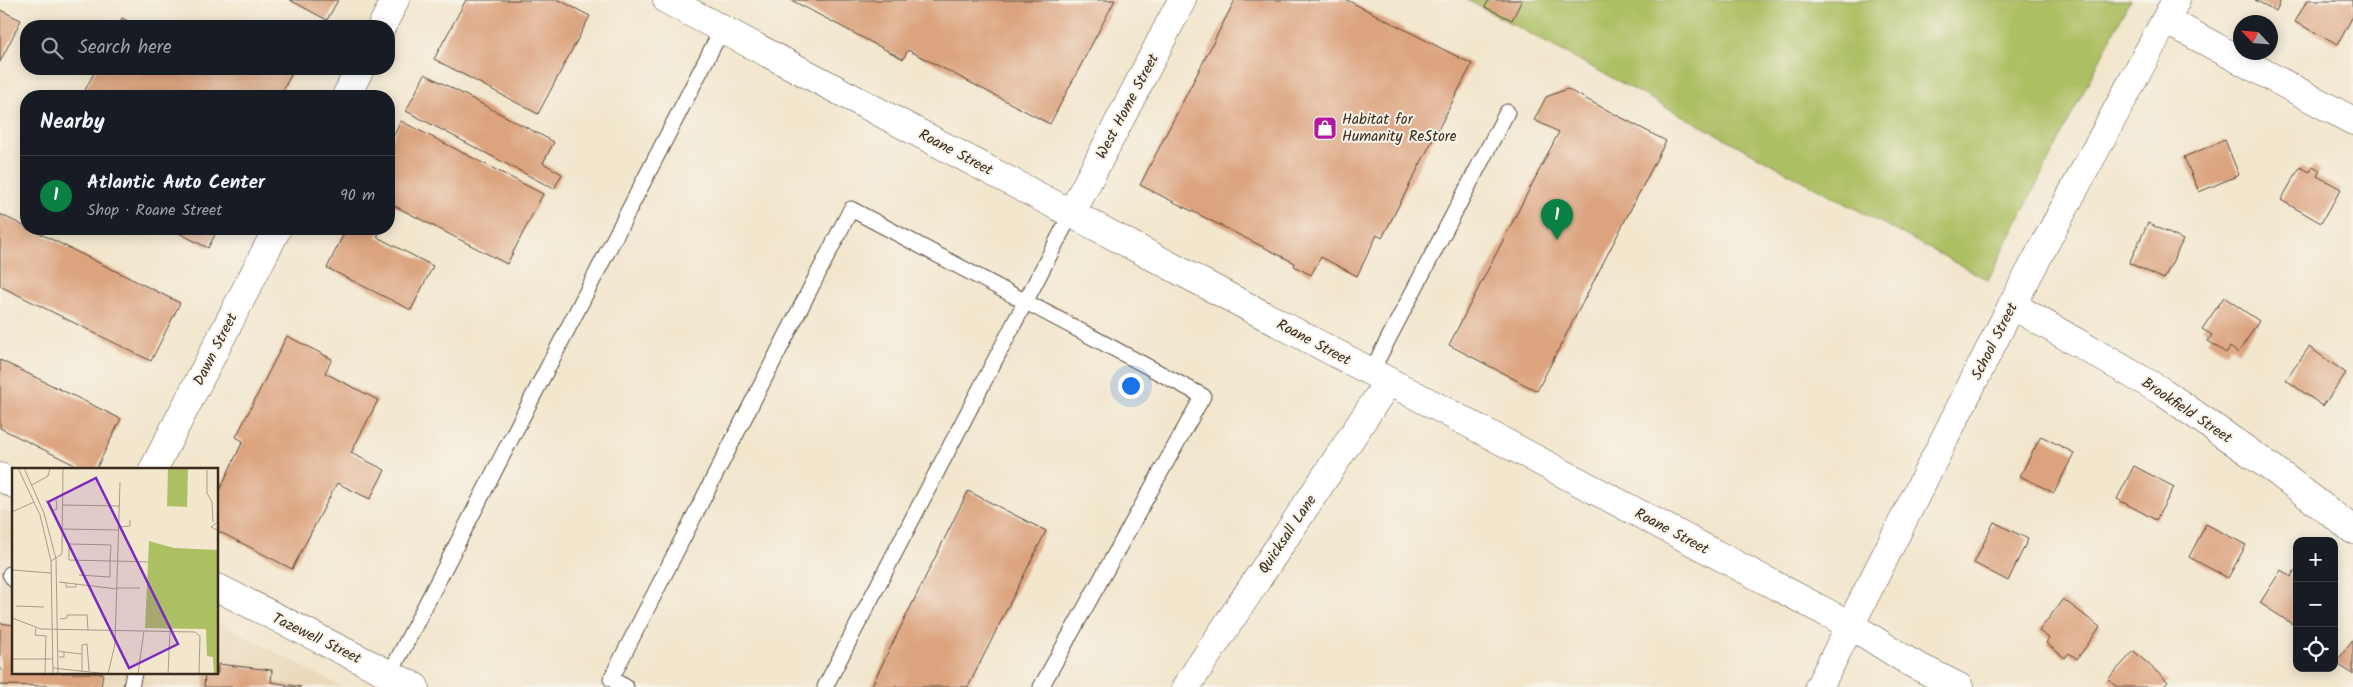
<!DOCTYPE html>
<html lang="en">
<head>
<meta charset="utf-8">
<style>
	body { margin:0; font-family:Kalam,sans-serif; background:#20242c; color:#f1f3f6 }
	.controls { position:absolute; right:15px; bottom:15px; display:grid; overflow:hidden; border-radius:10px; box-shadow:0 2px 12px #0003 }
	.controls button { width:45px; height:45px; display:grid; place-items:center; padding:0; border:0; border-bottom:1px solid #363941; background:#171b24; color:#f1f3f6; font:25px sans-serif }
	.compass { position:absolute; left:2233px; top:15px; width:45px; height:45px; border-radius:50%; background:#171b24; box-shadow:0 2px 12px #0003; rotate:296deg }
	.you { position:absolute; left:1130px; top:385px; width:18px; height:18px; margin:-12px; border:4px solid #fff; border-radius:50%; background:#1a73e8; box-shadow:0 0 0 8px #1a73e833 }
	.badge { display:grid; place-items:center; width:32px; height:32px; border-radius:50%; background:#0b8043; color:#fff; font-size:16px; font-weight:700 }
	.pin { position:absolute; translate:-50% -41px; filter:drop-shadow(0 1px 2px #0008) }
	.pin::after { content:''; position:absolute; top:26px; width:18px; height:15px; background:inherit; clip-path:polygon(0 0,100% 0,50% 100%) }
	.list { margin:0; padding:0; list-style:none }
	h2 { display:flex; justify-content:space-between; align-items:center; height:65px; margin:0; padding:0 20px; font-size:21px }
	h2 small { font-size:16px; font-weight:400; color:#9ea1a6 }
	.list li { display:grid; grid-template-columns:32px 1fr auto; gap:15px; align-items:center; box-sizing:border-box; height:80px; padding:0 20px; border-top:1px solid #363941 }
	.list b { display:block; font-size:19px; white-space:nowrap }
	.list p { margin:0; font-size:16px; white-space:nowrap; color:#9ea1a6 }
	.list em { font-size:16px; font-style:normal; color:#9ea1a6 }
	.icon { flex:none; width:28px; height:28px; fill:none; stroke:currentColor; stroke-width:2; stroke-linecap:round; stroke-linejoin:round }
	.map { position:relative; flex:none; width:2353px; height:687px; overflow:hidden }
	.search { position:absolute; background:#171b24; box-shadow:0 2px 12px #0003; left:20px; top:20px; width:375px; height:55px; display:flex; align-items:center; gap:12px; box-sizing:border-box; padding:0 18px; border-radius:20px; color:#9ea1a6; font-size:19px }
	.panel { position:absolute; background:#171b24; box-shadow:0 2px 12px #0003; left:20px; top:90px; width:375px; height:145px; border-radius:20px }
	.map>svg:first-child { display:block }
	.built { fill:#ead8ba }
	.green { fill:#adbf63; stroke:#747440 }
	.building { fill:#dba37e }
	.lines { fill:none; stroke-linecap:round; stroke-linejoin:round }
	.lane-casing { stroke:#564638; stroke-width:17 }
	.street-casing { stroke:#564638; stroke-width:29 }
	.lane { stroke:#fff; stroke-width:15 }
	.street { stroke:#fff; stroke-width:28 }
	.labels { text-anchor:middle; stroke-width:4; stroke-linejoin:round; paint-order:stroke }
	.street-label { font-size:15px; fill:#3b2a1e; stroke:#f7f3e8 }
	.poi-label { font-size:15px; fill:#3b2a1e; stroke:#f7f3e8; text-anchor:start }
	.inset-road { fill:none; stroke:#a99b87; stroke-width:1 }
	.view { fill:#7b2cbf; fill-opacity:0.15; stroke:#7b2cbf; stroke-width:2.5 }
	.inset-edge { fill:none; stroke:#3b2a1e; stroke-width:2.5 }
</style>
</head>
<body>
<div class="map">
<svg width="2353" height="687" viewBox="0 0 2353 687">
	<rect width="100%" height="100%" fill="#f7f3e8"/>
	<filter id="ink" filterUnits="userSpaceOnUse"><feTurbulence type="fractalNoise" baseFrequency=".02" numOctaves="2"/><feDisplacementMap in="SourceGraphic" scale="10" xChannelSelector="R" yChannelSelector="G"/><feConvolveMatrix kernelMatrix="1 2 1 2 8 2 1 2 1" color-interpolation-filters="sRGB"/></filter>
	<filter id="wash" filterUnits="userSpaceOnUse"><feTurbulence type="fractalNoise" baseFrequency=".0096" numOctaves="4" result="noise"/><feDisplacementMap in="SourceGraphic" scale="20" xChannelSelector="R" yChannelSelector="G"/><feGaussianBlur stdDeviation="1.12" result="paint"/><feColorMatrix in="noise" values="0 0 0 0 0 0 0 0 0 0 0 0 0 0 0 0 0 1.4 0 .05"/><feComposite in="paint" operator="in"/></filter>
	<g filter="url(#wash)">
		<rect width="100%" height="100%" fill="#f2e6cd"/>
		<path class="built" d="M0 508 14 516V673H218V622L342 687H0Z"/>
		<path class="green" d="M1467 0H2130L1988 280Z"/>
		<g id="blocks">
			<g class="building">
				<path d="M290 0H338L327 20Z"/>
				<path d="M466 0H559L590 16 538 114 434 59Z"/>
				<path d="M791 0H1115L1050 124 908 50 903 59Z"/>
				<path d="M1235 0H1347L1472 64 1382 238 1377 235 1357 276 1321 257 1311 275 1294 266 1295 263 1140 185Z"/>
				<path d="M1489 0H1522L1512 20 1485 7Z"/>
				<path d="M2255 0H2281L2276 11Z"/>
				<path d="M2307 0H2353V16L2338 44 2295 22Z"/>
				<path d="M0 10 21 20 0 62Z"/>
				<path d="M122 18 137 26H118Z"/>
				<path d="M96 69H288L293 71 280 96H82Z"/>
				<path d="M425 74 554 142 543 163 562 174 554 189 406 111Z"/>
				<path d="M1567 89 1666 141 1537 391 1449 345 1559 132 1534 120 1546 97Z"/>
				<path d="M401 121 543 194 507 264 389 203V145Z"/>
				<path d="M2225 140 2239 175 2199 192 2184 157Z"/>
				<path d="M2313 166 2320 170 2317 176 2341 189 2321 223 2281 200 2300 167 2310 172Z"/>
				<path d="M0 214 26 227V229H31L180 303 151 361 0 286Z"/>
				<path d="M2148 223 2183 240 2164 279 2129 263Z"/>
				<path d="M171 229H218L208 248Z"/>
				<path d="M346 229H360L365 231 367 229H381L377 237 433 266 411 310 327 268Z"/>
				<path d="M2224 297 2259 321 2238 353 2230 347 2226 353 2208 341 2212 335 2202 329Z"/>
				<path d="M287 336 332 359 325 373 378 400 351 453 385 470 370 499 337 483 292 569 218 531V493L243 441 236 437Z"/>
				<path d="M2309 347 2346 373 2323 406 2286 380Z"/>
				<path d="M0 360 121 419 96 469H83L0 428Z"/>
				<path d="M2041 436 2074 453 2054 493 2020 476Z"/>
				<path d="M2134 466 2174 487 2156 520 2117 499Z"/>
				<path d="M968 491 1046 531 968 687H871Z"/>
				<path d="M1994 522 2028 539 2008 581 1974 563Z"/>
				<path d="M2206 524 2246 545 2228 578 2189 557Z"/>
				<path d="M2281 570 2291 577 2294 571 2297 572V627L2260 603Z"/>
				<path d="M2063 599 2100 627 2077 659 2069 653 2065 658 2046 643 2049 638 2039 631Z"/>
				<path d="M0 623 14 625V673H103L101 687 0 685Z"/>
				<path d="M2353 639V674L2336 663Z"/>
				<path d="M2134 651 2168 682 2163 687H2117L2108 679Z"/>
				<path d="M218 664 272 670 271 682 301 687H204L205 673H218Z"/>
			</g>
		</g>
	</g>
	<g filter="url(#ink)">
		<use href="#blocks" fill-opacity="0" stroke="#564638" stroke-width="1"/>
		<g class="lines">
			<g class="lane-casing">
				<g id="lane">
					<path d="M1371 372 1507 112"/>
					<path d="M10 574 14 580"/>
					<path d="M390 674 722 29"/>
					<path d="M131 687 134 673"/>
					<path d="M626 687 611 679 851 209 1203 396 1041 687"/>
					<path d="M825 687 1072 212"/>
				</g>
			</g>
			<g class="street-casing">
				<g id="street">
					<path d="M667 0 1852 626 1911 663 1959 687"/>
					<path d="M2166 20 2353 121"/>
					<path d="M382 26 395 0"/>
					<path d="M346 96 360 69"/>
					<path d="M1072 212 1182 0"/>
					<path d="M2012 305 2163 392 2276 471 2353 530"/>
					<path d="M153 470 277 229"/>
					<path d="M0 477 14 484"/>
					<path d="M218 588 415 687"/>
					<path d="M1186 687 1388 382"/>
					<path d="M1819 687 2012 305 2176 0"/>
				</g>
			</g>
			<use href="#lane" class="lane"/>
			<use href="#street" class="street"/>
		</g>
	</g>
	<defs>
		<g id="shop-square" transform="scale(1.25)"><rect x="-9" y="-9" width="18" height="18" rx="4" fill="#b5179e" stroke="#f7f3e8"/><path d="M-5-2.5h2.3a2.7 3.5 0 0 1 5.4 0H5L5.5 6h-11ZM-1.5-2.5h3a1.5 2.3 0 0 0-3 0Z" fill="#fff"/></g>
	</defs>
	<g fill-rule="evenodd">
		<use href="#shop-square" x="1325" y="128"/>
	</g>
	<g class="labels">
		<g class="street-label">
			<text transform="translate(1127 106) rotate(-62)" y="5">West Home Street</text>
			<text transform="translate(956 152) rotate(28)" y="5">Roane Street</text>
			<text transform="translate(1994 341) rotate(-63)" y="5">School Street</text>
			<text transform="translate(1314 342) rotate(28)" y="5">Roane Street</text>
			<text transform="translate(215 349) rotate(-63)" y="5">Dawn Street</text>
			<text transform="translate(2187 410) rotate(34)" y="5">Brookfield Street</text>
			<text transform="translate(1672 531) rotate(28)" y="5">Roane Street</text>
			<text transform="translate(1287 534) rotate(-56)" y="5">Quicksall Lane</text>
			<text transform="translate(317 638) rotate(26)" y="5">Tazewell Street</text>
		</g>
		<g class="poi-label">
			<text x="1342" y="124">Habitat for<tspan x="1342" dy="17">Humanity ReStore</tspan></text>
		</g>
	</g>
	<g transform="translate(12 468)">
		<rect width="206" height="206" fill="#f2e6cd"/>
		<path d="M156 0H176L175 39 155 38ZM137 73 162 80 206 82V206H202L201 189 195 188 194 161 133 160Z" fill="#adbf63"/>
		<path class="inset-road" d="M6 0 28 47 39 93 41 206M12 0 32 45 44 91 46 206M195 2V25L200 34 201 54M20 17 36 8 38 0M34 32 40 43 45 41 44 30M51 37 108 38M207 53 199 59 207 63M107 59 118 58V52M0 60V44L22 34M50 61 107 62M39 93 50 86 51 0M0 102 39 105M67 107 98 109V93L99 77 57 76V92L98 93H103L136 94M47 114 105 121M54 114V119H64V116M105 120H128M4 138 32 139M0 150 29 161 183 164 188 168 187 206M48 151 55 150V147H75L76 162M24 160 23 167 34 168 33 205M52 184 70 186M47 189H52V184L47 183M0 191H41M41 200 96 206M70 203V177L75 176 77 203M96 206 103 176 108 14M126 206 132 163M156 206 158 164"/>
		<path class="view" d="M84 10 166 176 117 200 36 34Z"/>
		<rect width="206" height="206" class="inset-edge"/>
	</g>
</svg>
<div class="controls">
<button>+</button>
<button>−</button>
<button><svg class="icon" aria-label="locate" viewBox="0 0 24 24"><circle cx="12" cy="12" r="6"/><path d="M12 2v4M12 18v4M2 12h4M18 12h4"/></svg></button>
</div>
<svg class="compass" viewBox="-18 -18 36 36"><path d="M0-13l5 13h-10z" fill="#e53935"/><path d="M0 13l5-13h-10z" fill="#9ea1a6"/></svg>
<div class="you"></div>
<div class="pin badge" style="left:1557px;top:240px">1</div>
<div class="search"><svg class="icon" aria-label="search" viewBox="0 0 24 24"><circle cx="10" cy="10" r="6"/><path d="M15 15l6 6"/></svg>Search here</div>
<section class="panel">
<h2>Nearby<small></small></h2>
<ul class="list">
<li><span class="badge">1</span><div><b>Atlantic Auto Center</b><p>Shop · Roane Street</p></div><em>90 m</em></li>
</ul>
</section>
</div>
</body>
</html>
